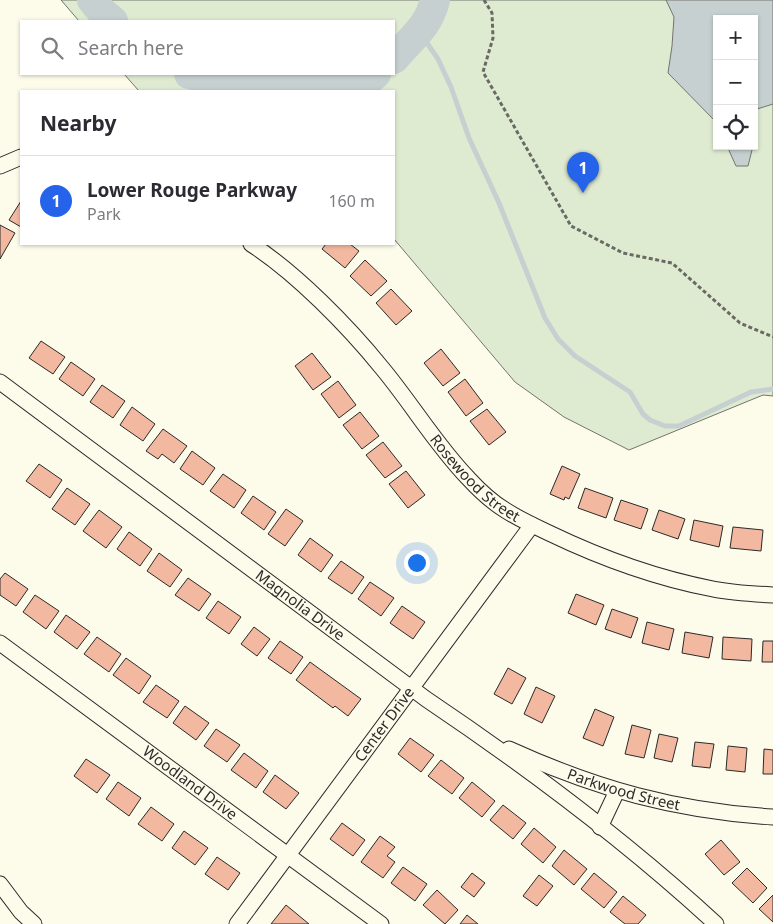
<!DOCTYPE html>
<html lang="en">
<head>
<meta charset="utf-8">
<style>
	body { margin:0; font-family:"Noto Sans",sans-serif; background:#f2f2f3; color:#2b2b33 }
	.controls { position:absolute; right:15px; top:15px; display:grid; overflow:hidden; border-radius:0px; box-shadow:0 1px 4px #0004 }
	.controls button { width:45px; height:45px; display:grid; place-items:center; padding:0; border:0; border-bottom:1px solid #e1e1e2; background:#fff; color:#2b2b33; font:25px sans-serif }
	.you { position:absolute; left:416px; top:562px; width:18px; height:18px; margin:-12px; border:4px solid #fff; border-radius:50%; background:#1a73e8; box-shadow:0 0 0 8px #1a73e833 }
	.badge { display:grid; place-items:center; width:32px; height:32px; border-radius:50%; background:#2563eb; color:#fff; font-size:16px; font-weight:700 }
	.pin { position:absolute; translate:-50% -41px; filter:drop-shadow(0 1px 2px #0008) }
	.pin::after { content:''; position:absolute; top:26px; width:18px; height:15px; background:inherit; clip-path:polygon(0 0,100% 0,50% 100%) }
	.list { margin:0; padding:0; list-style:none }
	h2 { display:flex; justify-content:space-between; align-items:center; height:65px; margin:0; padding:0 20px; font-size:21px }
	h2 small { font-size:16px; font-weight:400; color:#7c7c81 }
	.list li { display:grid; grid-template-columns:32px 1fr auto; gap:15px; align-items:center; box-sizing:border-box; height:90px; padding:0 20px; border-top:1px solid #e1e1e2 }
	.list b { display:block; font-size:19px; white-space:nowrap }
	.list p { margin:0; font-size:16px; white-space:nowrap; color:#7c7c81 }
	.list em { font-size:16px; font-style:normal; color:#7c7c81 }
	.icon { flex:none; width:28px; height:28px; fill:none; stroke:currentColor; stroke-width:2; stroke-linecap:round; stroke-linejoin:round }
	.map { position:relative; flex:none; width:773px; height:924px; overflow:hidden }
	.search { position:absolute; background:#fff; box-shadow:0 1px 4px #0004; left:20px; top:20px; width:375px; height:55px; display:flex; align-items:center; gap:12px; box-sizing:border-box; padding:0 18px; border-radius:0px; color:#7c7c81; font-size:19px }
	.panel { position:absolute; background:#fff; box-shadow:0 1px 4px #0004; left:20px; top:90px; width:375px; height:155px; border-radius:0px }
	.map>svg:first-child { display:block }
	.green { fill:#deebd1; stroke:#74746e; fill-rule:evenodd }
	.water { fill:#c7d0d0; stroke:#74746e }
	.lines { fill:none; stroke-linecap:round; stroke-linejoin:round }
	.stream { stroke:#c7d0d0; stroke-width:5 }
	.river { stroke:#c7d0d0; stroke-width:30 }
	.building { fill:#f2b8a0; stroke:#2b2b2b }
	.minor-casing { stroke:#2b2b2b; stroke-width:17 }
	.path { stroke:#6a6964; stroke-width:3; stroke-dasharray:4 2.5; stroke-linecap:butt }
	.minor { stroke:#fdfbea; stroke-width:15 }
	.labels { text-anchor:middle; stroke-width:4; stroke-linejoin:round; paint-order:stroke }
	.street-label { font-size:15px; fill:#2b2b2b; stroke:#fdfbea }
</style>
</head>
<body>
<div class="map">
<svg width="773" height="924" viewBox="0 0 773 924">
	<rect width="100%" height="100%" fill="#fdfbea"/>
	<path class="green" d="M61 0H773V396L763 395 629 450 564 417 515 382 394 239V91H139L124 74H394V21H79ZM717 19H754V146H717Z"/>
	<g class="water">
		<path d="M666 0H773V104L754 110V19H717V69L715 75 717 76V123L668 73 672 46 674 17Z"/>
		<path d="M727 146H753L748 166H736Z"/>
	</g>
	<g class="lines">
		<path class="stream" d="M415 36 427 43 438 59 451 87 469 138 499 203 545 318 558 339 575 356 630 392 643 414 650 420 665 426H679L751 392 773 389"/>
		<g class="river">
			<path d="M92 0 101 11 113 21"/>
			<path d="M394 59C410 39 429 27 435 0"/>
			<path d="M189 74 231 83 259 84 315 79 342 87 370 79 376 74"/>
		</g>
	</g>
	<g class="building">
		<path d="M21 201V227L9 220Z"/>
		<path d="M0 225 15 233 0 259Z"/>
		<path d="M326 244H350L359 251 345 268 322 249Z"/>
		<path d="M365 260 387 281 371 296 350 276Z"/>
		<path d="M391 289 412 311 396 325 376 303Z"/>
		<path d="M41 341 65 357 53 374 29 358Z"/>
		<path d="M441 349 460 373 443 386 424 363Z"/>
		<path d="M312 353 331 377 313 390 295 366Z"/>
		<path d="M71 362 95 379 83 396 59 379Z"/>
		<path d="M465 379 483 403 466 416 448 392Z"/>
		<path d="M338 381 356 405 339 418 321 394Z"/>
		<path d="M102 385 125 401 113 418 90 402Z"/>
		<path d="M132 407 155 424 143 441 120 425Z"/>
		<path d="M487 409 506 432 489 445 470 421Z"/>
		<path d="M360 412 379 436 362 449 343 425Z"/>
		<path d="M163 429 187 446 174 463 162 454 158 459 146 451Z"/>
		<path d="M383 442 402 466 385 478 366 455Z"/>
		<path d="M192 451 215 468 203 485 180 469Z"/>
		<path d="M39 464 62 480 50 498 26 481Z"/>
		<path d="M562 466 580 474 569 499 565 497 564 500 550 494Z"/>
		<path d="M406 471 425 495 408 508 389 484Z"/>
		<path d="M223 474 246 490 234 508 210 491Z"/>
		<path d="M67 488 90 504 75 525 52 509Z"/>
		<path d="M585 488 613 498 606 518 578 508Z"/>
		<path d="M253 496 276 512 264 530 241 513Z"/>
		<path d="M621 500 648 509 641 529 614 520Z"/>
		<path d="M286 509 303 521 285 546 268 534Z"/>
		<path d="M99 510 122 527 106 548 83 531Z"/>
		<path d="M659 510 685 519 678 539 652 530Z"/>
		<path d="M694 520 723 526 719 547 690 540Z"/>
		<path d="M733 527 763 530 761 551 730 548Z"/>
		<path d="M129 532 152 549 140 566 117 549Z"/>
		<path d="M310 538 333 555 321 572 298 555Z"/>
		<path d="M159 553 182 570 170 587 147 571Z"/>
		<path d="M341 561 364 577 352 594 328 578Z"/>
		<path d="M5 573 28 589 16 606 0 595V579Z"/>
		<path d="M188 578 211 594 199 611 175 595Z"/>
		<path d="M370 582 394 598 381 616 358 599Z"/>
		<path d="M576 594 604 605 596 625 568 613Z"/>
		<path d="M35 595 59 611 46 629 23 612Z"/>
		<path d="M218 601 241 617 229 634 206 618Z"/>
		<path d="M402 606 425 622 413 639 390 623Z"/>
		<path d="M612 609 638 618 631 638 605 629Z"/>
		<path d="M66 615 90 632 77 649 54 632Z"/>
		<path d="M647 622 674 629 669 650 642 643Z"/>
		<path d="M254 627 270 639 257 656 241 644Z"/>
		<path d="M685 632 713 637 709 658 682 653Z"/>
		<path d="M97 637 121 654 109 672 84 654Z"/>
		<path d="M723 637 752 639 751 661 722 659Z"/>
		<path d="M280 641 303 657 291 674 268 658Z"/>
		<path d="M763 641H773V662H762Z"/>
		<path d="M126 658 151 676 139 694 113 675Z"/>
		<path d="M310 662 361 699 348 716 335 706 333 708 296 680Z"/>
		<path d="M508 668 526 678 512 704 494 694Z"/>
		<path d="M156 685 179 701 167 718 143 702Z"/>
		<path d="M536 687 555 696 542 723 524 714Z"/>
		<path d="M185 706 209 723 196 740 173 723Z"/>
		<path d="M595 709 614 717 603 746 583 738Z"/>
		<path d="M632 725 651 730 644 758 625 754Z"/>
		<path d="M216 729 240 745 227 762 204 746Z"/>
		<path d="M659 734 678 738 672 762 654 758Z"/>
		<path d="M410 738 434 755 421 772 398 754Z"/>
		<path d="M695 742 714 744 710 768 692 766Z"/>
		<path d="M728 746 747 748 745 772 726 770Z"/>
		<path d="M764 749 773 750V774H763Z"/>
		<path d="M244 753 268 771 256 788 231 770Z"/>
		<path d="M86 759 110 775 97 793 74 776Z"/>
		<path d="M441 760 464 778 452 794 428 776Z"/>
		<path d="M275 775 299 793 286 809 263 792Z"/>
		<path d="M118 782 141 798 129 816 106 799Z"/>
		<path d="M472 782 495 801 482 817 459 798Z"/>
		<path d="M503 805 526 823 513 839 490 820Z"/>
		<path d="M151 807 174 824 162 841 138 824Z"/>
		<path d="M342 823 365 840 353 856 330 839Z"/>
		<path d="M534 828 556 847 543 863 521 844Z"/>
		<path d="M184 831 208 848 195 865 172 848Z"/>
		<path d="M380 836 395 847 387 856 395 862 383 878 361 862Z"/>
		<path d="M721 840 740 862 724 875 705 854Z"/>
		<path d="M564 850 587 869 574 885 552 866Z"/>
		<path d="M217 857 240 873 228 890 205 874Z"/>
		<path d="M403 867 427 884 415 901 391 883Z"/>
		<path d="M747 868 767 888 753 903 732 883Z"/>
		<path d="M472 873 485 883 474 897 461 887Z"/>
		<path d="M594 873 617 892 604 908 581 889Z"/>
		<path d="M539 875 553 886 537 906 523 896Z"/>
		<path d="M437 890 458 910 445 924 423 905Z"/>
		<path d="M773 895V922L759 909Z"/>
		<path d="M623 896 646 915 638 924H625L610 912Z"/>
		<path d="M286 905 309 924H271Z"/>
		<path d="M467 915 478 924H460Z"/>
	</g>
	<g class="lines">
		<g class="minor-casing">
			<g id="minor">
				<path d="M0 166 21 157"/>
				<path id="s1" d="M251 244C296 273 348 326 382 368 412 404 436 445 468 478 479 490 492 502 505 510 519 519 534 526 549 533 601 558 656 578 713 589 733 593 753 594 773 595"/>
				<path id="s2" d="M0 382 426 699C527 767 626 841 716 924"/>
				<path id="s3" d="M0 643 381 924"/>
				<path id="s4" d="M509 749C597 789 676 811 773 817"/>
				<path d="M600 827 617 791"/>
				<path d="M0 884 21 912 34 924"/>
				<path id="s5" d="M237 924 532 525"/>
			</g>
		</g>
		<path class="path" d="M484 0 492 13 493 38 483 72 571 226 623 253 672 263 740 323 773 337"/>
		<use href="#minor" class="minor"/>
	</g>
	<g class="labels">
		<g class="street-label">
			<text dy="5" stroke="none"><textPath href="#s1" startOffset="326">Rosewood Street</textPath></text>
			<text dy="5" stroke="none"><textPath href="#s2" startOffset="374">Magnolia Drive</textPath></text>
			<text dy="5" stroke="none"><textPath href="#s5" startOffset="248">Center Drive</textPath></text>
			<text dy="5" stroke="none"><textPath href="#s3" startOffset="236">Woodland Drive</textPath></text>
			<text dy="5" stroke="none"><textPath href="#s4" startOffset="122">Parkwood Street</textPath></text>
		</g>
	</g>
</svg>
<div class="controls">
<button>+</button>
<button>−</button>
<button><svg class="icon" aria-label="locate" viewBox="0 0 24 24"><circle cx="12" cy="12" r="6"/><path d="M12 2v4M12 18v4M2 12h4M18 12h4"/></svg></button>
</div>
<div class="you"></div>
<div class="pin badge" style="left:583px;top:193px">1</div>
<div class="search"><svg class="icon" aria-label="search" viewBox="0 0 24 24"><circle cx="10" cy="10" r="6"/><path d="M15 15l6 6"/></svg>Search here</div>
<section class="panel">
<h2>Nearby<small></small></h2>
<ul class="list">
<li><span class="badge">1</span><div><b>Lower Rouge Parkway</b><p>Park</p></div><em>160 m</em></li>
</ul>
</section>
</div>
</body>
</html>
